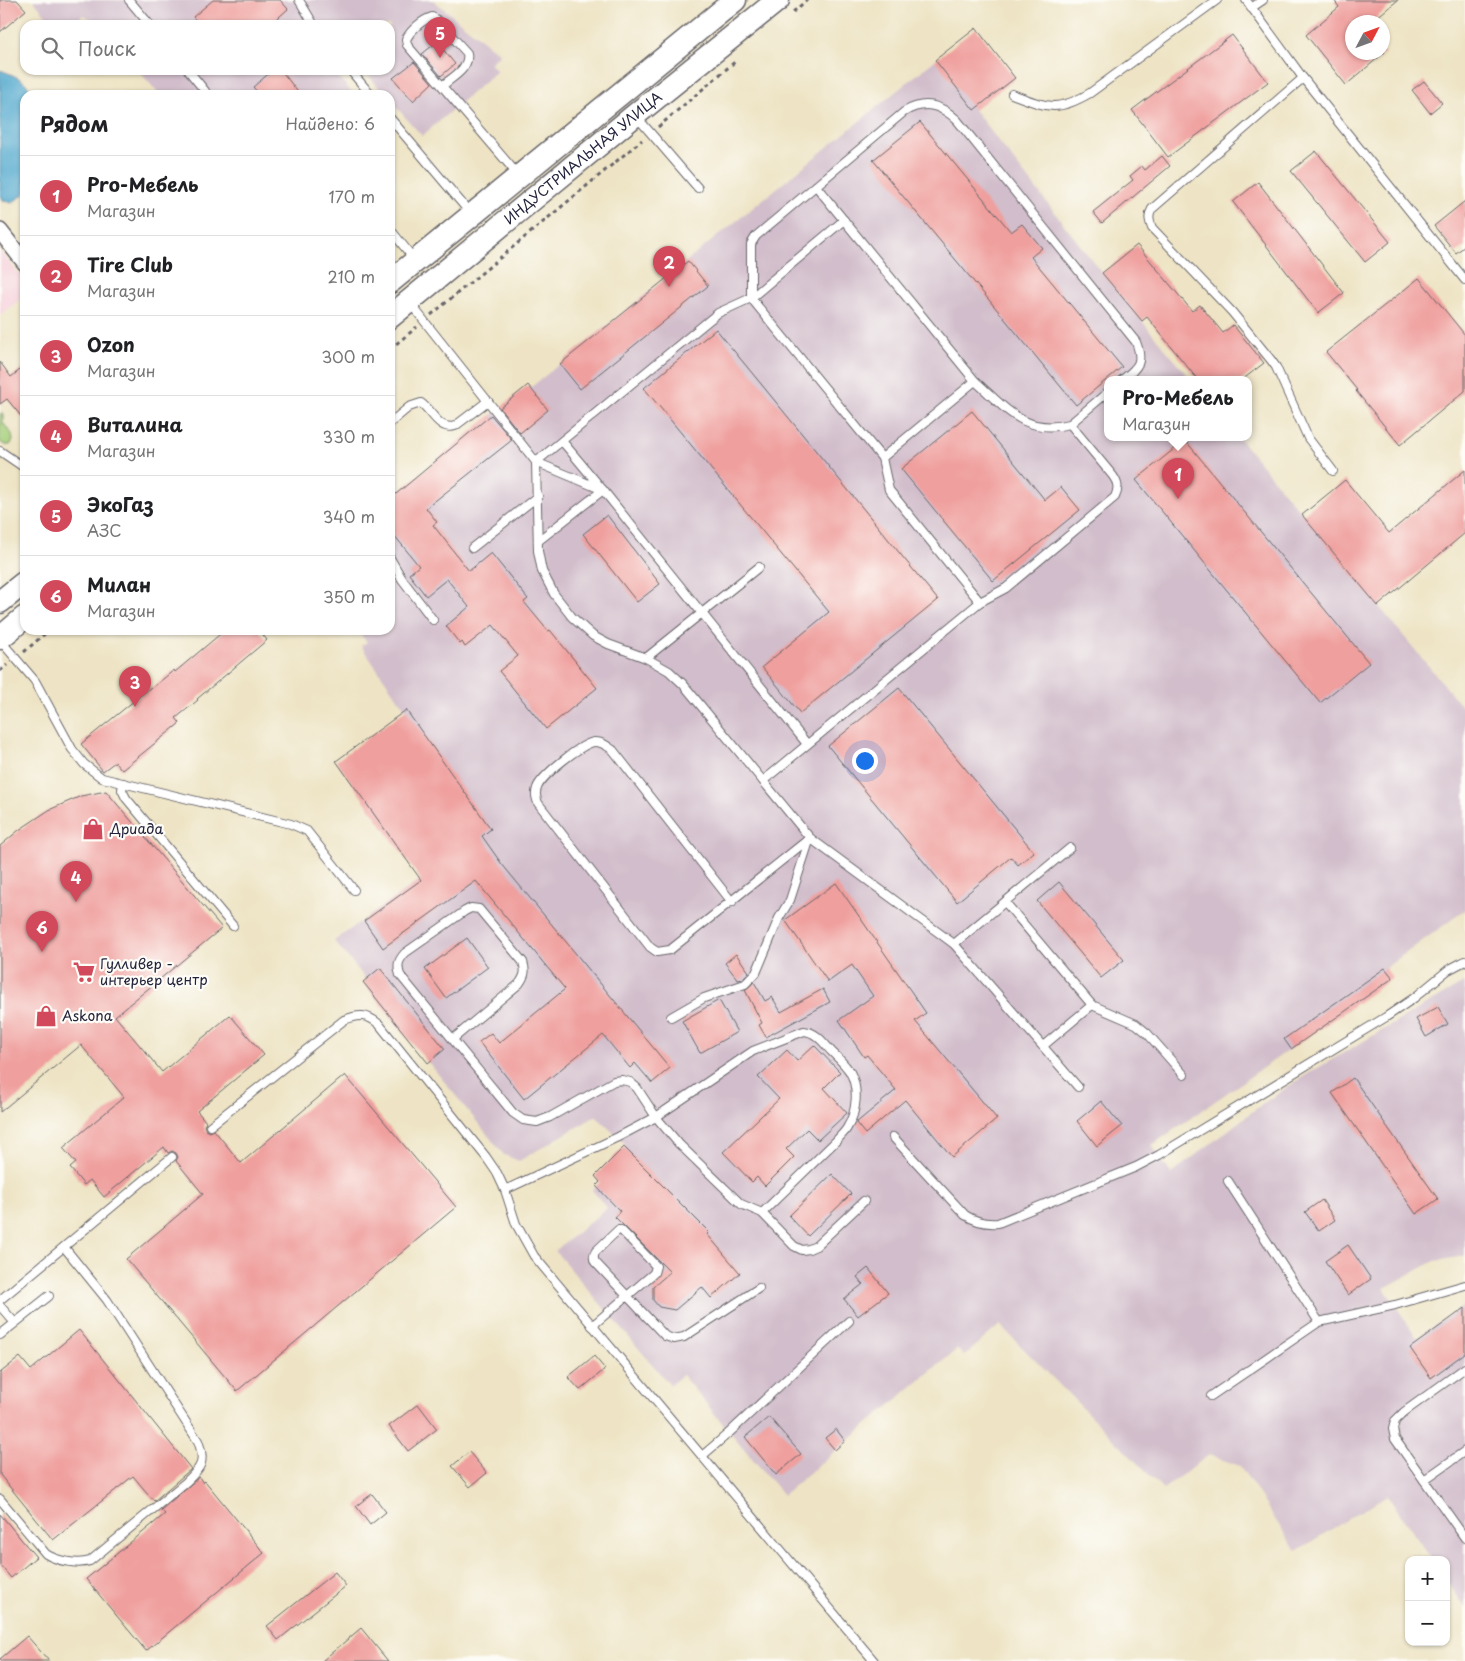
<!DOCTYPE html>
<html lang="ru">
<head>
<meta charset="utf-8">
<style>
	body { margin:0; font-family:"Playpen Sans",sans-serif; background:#f2f2f2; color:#202124 }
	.controls { position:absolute; right:15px; bottom:15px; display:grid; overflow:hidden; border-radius:10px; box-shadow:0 1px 4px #0004 }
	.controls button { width:45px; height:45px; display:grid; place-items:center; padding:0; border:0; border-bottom:1px solid #e0e0e0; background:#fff; color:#202124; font:25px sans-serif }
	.compass { position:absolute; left:1345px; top:15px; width:45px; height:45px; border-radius:50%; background:#fff; box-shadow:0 1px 4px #0004; rotate:49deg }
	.you { position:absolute; left:864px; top:760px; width:18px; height:18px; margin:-12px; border:4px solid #fff; border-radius:50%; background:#1a73e8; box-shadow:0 0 0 8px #1a73e833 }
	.badge { display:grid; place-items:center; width:32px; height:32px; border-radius:50%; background:#d1495b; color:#fff; font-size:16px; font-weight:700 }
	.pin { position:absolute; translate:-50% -41px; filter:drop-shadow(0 1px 2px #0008) }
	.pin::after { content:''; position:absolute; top:26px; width:18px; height:15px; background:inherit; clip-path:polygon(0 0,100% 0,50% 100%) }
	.popup { position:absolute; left:1104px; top:376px; width:148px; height:65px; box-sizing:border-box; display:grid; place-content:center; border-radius:10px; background:#fff; filter:drop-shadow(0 1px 4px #0005); font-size:16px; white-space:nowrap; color:#757577 }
	.popup b { font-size:19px; color:#202124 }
	.popup::after { content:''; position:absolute; left:50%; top:100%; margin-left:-10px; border:10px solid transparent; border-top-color:#fff }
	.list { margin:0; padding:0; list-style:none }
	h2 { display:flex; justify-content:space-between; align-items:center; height:65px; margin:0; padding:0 20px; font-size:21px }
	h2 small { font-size:16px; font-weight:400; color:#757577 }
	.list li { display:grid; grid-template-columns:32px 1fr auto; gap:15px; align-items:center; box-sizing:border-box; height:80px; padding:0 20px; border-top:1px solid #e0e0e0 }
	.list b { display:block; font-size:19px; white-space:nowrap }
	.list p { margin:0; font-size:16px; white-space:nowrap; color:#757577 }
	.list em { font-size:16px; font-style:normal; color:#757577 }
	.icon { flex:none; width:28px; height:28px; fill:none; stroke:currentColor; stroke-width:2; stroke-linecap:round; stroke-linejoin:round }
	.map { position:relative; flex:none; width:1465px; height:1661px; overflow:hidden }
	.search { position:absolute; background:#fff; box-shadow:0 1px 4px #0004; left:20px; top:20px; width:375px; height:55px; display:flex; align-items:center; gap:12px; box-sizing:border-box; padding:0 18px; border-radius:15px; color:#757577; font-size:19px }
	.panel { position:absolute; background:#fff; box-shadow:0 1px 4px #0004; left:20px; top:90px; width:375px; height:545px; border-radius:15px }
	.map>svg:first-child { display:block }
	.built { fill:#f5cfda }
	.industrial { fill:#d1bdcb }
	.green { fill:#a6cf7a; stroke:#64785a }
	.water { fill:#50a7cd; stroke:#396484 }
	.building { fill:#ef9f9d }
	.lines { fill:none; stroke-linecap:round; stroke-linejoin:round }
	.lane-casing { stroke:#69666b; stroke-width:10 }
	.street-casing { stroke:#69666b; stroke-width:18 }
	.primary-casing { stroke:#69666b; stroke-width:25 }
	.path { stroke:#69666b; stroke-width:3; stroke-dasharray:4 4; stroke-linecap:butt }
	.lane { stroke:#fff; stroke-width:8 }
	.street { stroke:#fff; stroke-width:15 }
	.primary { stroke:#fff; stroke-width:22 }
	.labels { text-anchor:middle; stroke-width:4.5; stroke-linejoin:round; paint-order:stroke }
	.street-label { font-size:14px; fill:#22223b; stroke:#fdfcf7 }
	.poi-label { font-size:14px; fill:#22223b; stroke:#fdfcf7; text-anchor:start }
</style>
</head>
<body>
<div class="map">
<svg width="1465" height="1661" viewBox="0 0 1465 1661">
	<rect width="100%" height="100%" fill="#fdfcf7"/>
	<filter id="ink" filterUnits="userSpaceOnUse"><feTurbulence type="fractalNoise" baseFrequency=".02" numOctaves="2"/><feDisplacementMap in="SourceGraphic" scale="10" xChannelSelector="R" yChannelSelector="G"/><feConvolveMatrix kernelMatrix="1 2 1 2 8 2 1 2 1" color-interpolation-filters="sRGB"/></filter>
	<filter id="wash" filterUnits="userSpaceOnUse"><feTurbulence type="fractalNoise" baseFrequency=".0096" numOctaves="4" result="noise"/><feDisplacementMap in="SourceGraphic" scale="20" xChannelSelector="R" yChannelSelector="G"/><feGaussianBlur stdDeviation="1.12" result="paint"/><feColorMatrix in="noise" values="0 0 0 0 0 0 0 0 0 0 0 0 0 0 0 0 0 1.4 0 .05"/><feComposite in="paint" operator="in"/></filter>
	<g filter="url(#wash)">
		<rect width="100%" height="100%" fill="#eee4c5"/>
		<path class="built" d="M0 251 25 281V295L0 316Z"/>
		<g class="industrial">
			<path d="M33 0H433L500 54 490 63 497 71 422 136 390 100V95H385L364 70H390V25H100L96 21 83 15 70 25H54Z"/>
			<path d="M935 60 1102 273 1191 380H1108V438H1239L1465 710V910L1385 968 1392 978 1152 1145 1171 1174 1265 1102 1309 1073 1465 982V1256L1435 1261 1384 1288 1417 1338 1465 1305V1607L1446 1580V1560H1432L1387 1495 1296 1551 1240 1466 1209 1455 1163 1489 1000 1325 964 1356 957 1349 783 1495 682 1375 670 1385 555 1251 607 1208 592 1190 600 1182 595 1176 626 1145 596 1116 519 1161 504 1155 363 982 366 979 334 941 421 879 406 710 361 646 367 642 357 630H390V499L528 385 530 388Z"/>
			<path d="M138 70H333L354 95H160Z"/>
		</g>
		<path class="green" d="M0 414H3V423L12 434 13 441 10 445H5L0 442Z"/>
		<path class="water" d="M0 70C14 75 26 80 33 93L32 95H25L23 112 25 120V193L12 203 3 200 0 193Z"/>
		<g id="blocks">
			<g class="building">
				<path d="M0 0H17L26 10 0 32Z"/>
				<path d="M213 0H280L288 9 270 25H200L193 17Z"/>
				<path d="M1334 0H1398L1371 22H1352V52H1385L1346 85 1306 35 1339 7Z"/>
				<path d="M976 28 1015 78 974 110 935 60Z"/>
				<path d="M1232 35 1268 82 1168 157 1132 110Z"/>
				<path d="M437 42 455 64 441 76 422 54Z"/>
				<path d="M414 62 432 83 413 101 393 78Z"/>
				<path d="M273 70H281L300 95H260L253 87Z"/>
				<path d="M1424 81 1442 103 1430 113 1412 90Z"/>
				<path d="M920 122 1011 232 1022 224 1042 248 1031 257 1122 367 1076 405 873 160Z"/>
				<path d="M1316 151 1390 242 1365 262 1291 171Z"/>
				<path d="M1162 156 1170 166 1102 223 1093 212 1133 180 1130 176 1142 166 1145 170Z"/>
				<path d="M1258 182 1344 293 1318 313 1233 202Z"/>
				<path d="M1465 201V246L1456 253 1434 226Z"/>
				<path d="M1137 245 1192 311 1200 305 1223 333 1233 325 1264 363 1242 380H1198L1147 317 1142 321 1102 273Z"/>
				<path d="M688 261 708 286 580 389 560 364Z"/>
				<path d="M1419 278 1465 335V391L1400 445 1356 391 1357 390 1326 352Z"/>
				<path d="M716 329 938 600 800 713 762 667 829 612 644 388Z"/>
				<path d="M0 362 11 377 25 366V421L7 399 0 404Z"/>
				<path d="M528 385 548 410 520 433 500 408Z"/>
				<path d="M972 411 1045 500 1061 487 1080 510 993 581 901 469Z"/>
				<path d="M491 415 512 440 426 508 437 522 433 525 469 571 491 553 528 599 524 602 548 631 550 630 597 688 546 729 499 671 518 656 493 625 465 647 462 642 460 644 446 626 469 607 447 579 426 596 409 574 419 566 390 530V499Z"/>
				<path d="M1185 440 1369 663 1320 703 1136 480Z"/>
				<path d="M1465 470V533L1378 606 1302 515 1345 480 1389 533Z"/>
				<path d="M607 515 660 584 637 602 583 534Z"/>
				<path d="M225 630H259L267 640 197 699 198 700 176 718 180 723 122 770 115 762 103 771 81 744 151 687 152 688 174 670 175 672Z"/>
				<path d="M899 688 1034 852 1018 865 1011 857 957 902 828 746Z"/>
				<path d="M406 710 491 829 482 836 501 863 670 1068 652 1083 635 1063 630 1068 603 1035 524 1099 479 1042 491 1033 499 1043 565 989 476 881 383 948 364 921 421 880 336 761Z"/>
				<path d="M106 791 222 928 115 1016 162 1072 230 1015 264 1055 197 1111 206 1122 204 1126 206 1130 210 1132 214 1130 241 1163 345 1075 456 1207 237 1391 126 1259 203 1194 176 1161 178 1157 176 1153 172 1151 168 1153 164 1147 104 1197 90 1180 84 1185 70 1168 76 1163 63 1148 124 1097 81 1045 0 1112V846L19 830 49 810 81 796Z"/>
				<path d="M1059 882 1124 960 1101 978 1037 901Z"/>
				<path d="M836 883 926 1013 915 1021 997 1119 952 1157 905 1100 865 1134 856 1123 896 1090 867 1055 864 1057 839 1020 873 996 852 965 828 982 785 920Z"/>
				<path d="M467 938 488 967 446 998 425 969Z"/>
				<path d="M736 954 749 972 742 979 738 980 725 963Z"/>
				<path d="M380 968 445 1049 428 1063 363 982Z"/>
				<path d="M1385 968 1393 978 1291 1049 1284 1039Z"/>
				<path d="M754 982 765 1001 772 997 781 1012 823 989 830 1002 766 1037 759 1025 762 1023 745 990Z"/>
				<path d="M719 1000 737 1032 700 1053 682 1021Z"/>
				<path d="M1438 1007 1448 1024 1426 1037 1416 1019Z"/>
				<path d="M814 1045 840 1072 824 1088 847 1113 818 1140 807 1129 786 1149 794 1157 765 1186 757 1177 752 1182 723 1152 779 1099 758 1077 787 1050 797 1061Z"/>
				<path d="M1353 1078 1438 1199 1416 1214 1332 1093Z"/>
				<path d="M1101 1101 1122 1126 1097 1146 1077 1121Z"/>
				<path d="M624 1147 709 1232 707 1234 740 1273 711 1298 702 1287 675 1310 659 1307 653 1300V1287L670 1272 615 1217 620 1211 596 1186 600 1182 595 1176Z"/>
				<path d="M832 1174 851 1194 808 1236 789 1216Z"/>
				<path d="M1322 1200 1335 1220 1319 1231 1305 1212Z"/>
				<path d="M1348 1245 1371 1279 1348 1295 1325 1261Z"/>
				<path d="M868 1268 888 1293 858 1316 844 1299 863 1284 857 1277Z"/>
				<path d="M1465 1308V1353L1431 1378 1410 1348Z"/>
				<path d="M79 1330 191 1469 154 1501 133 1476 53 1540 0 1475V1373L20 1357 31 1370Z"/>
				<path d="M594 1356 605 1369 580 1390 568 1377Z"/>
				<path d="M418 1404 437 1429 408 1451 389 1426Z"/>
				<path d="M769 1417 801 1454 776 1475 745 1437Z"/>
				<path d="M836 1429 845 1441 835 1450 825 1438Z"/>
				<path d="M469 1452 487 1473 470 1487 452 1466Z"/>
				<path d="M199 1477 203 1483 205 1481 264 1553 146 1651 86 1579 165 1514 161 1510Z"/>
				<path d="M372 1494 386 1512 370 1525 356 1506Z"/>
				<path d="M0 1514 36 1557 11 1578 0 1565Z"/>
				<path d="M335 1572 346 1586 278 1640 267 1626Z"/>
				<path d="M361 1628 388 1661H322Z"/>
				<path d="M27 1636 49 1661H0V1659Z"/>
			</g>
		</g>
	</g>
	<g filter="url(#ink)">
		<use href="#blocks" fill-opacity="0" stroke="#69666b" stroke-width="1"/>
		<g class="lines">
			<g class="lane-casing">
				<g id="lane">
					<path d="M129 0 150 25"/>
					<path d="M299 0 314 25"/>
					<path d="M1246 0 1303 78 1465 280"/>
					<path d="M1251 8 1263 0"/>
					<path d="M188 70 205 91"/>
					<path d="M350 70 371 95"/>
					<path d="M1303 78 1152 209C1148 216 1149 220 1152 228L1232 312 1271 360 1276 367 1308 438 1333 471"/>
					<path d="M443 85C453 77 470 68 467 53L437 20 432 17C422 20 411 30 406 39L407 45 518 175"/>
					<path d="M1012 94C1047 107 1056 113 1090 93L1217 0"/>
					<path d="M636 116 698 188"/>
					<path d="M390 118 471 214"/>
					<path d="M816 186 975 381 882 458"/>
					<path d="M390 229 414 259"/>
					<path d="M410 303 536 462 603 490 807 744"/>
					<path d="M975 381C1007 409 1024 435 1070 424L1113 476C1118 483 1119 488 1115 497L1006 588 980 602"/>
					<path d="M390 423 409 407 421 403C432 411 439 431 455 426L488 401"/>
					<path d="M1070 424 1108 392"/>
					<path d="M0 451 25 468"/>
					<path d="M536 462 538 551 542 571 554 594 572 617 593 636 608 644 646 658 669 671 683 684 810 838 954 944 1070 848"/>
					<path d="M536 462 718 313 751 298 844 220"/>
					<path d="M538 541 603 490 562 441"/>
					<path d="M472 548 538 496"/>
					<path d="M390 558 402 579 433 620"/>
					<path d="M0 640 35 681 72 749 84 764 102 778 291 824 307 831 354 890"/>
					<path d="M646 658 759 567"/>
					<path d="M763 781 980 602 889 490 882 458 751 298V244L756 236 904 112C924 100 940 104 957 120L1136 342C1144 363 1138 367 1122 380"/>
					<path d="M123 783 122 790 126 798 233 926"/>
					<path d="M732 902 613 750C607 746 603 742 595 742 583 742 541 776 537 788 535 794 536 797 538 803L650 947 657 952 670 950 810 838"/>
					<path d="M1005 902 1092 1005 1136 1024 1147 1033 1184 1075"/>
					<path d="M954 944 1078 1087"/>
					<path d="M671 1017 704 998 745 984 756 973 779 918 790 900 810 838"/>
					<path d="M453 1039 519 984C525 976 526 971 523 962L479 909 471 908 465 911 405 953C398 961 397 965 400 975L513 1113 523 1120 537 1122 550 1117 614 1081 622 1080 630 1082 637 1088 656 1117 679 1144 741 1204 762 1213 794 1246 802 1250 809 1249 816 1246 864 1201"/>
					<path d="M1043 1046 1092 1005"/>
					<path d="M210 1126 344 1020C359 1014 367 1014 379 1024L486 1157 497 1173 505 1190 516 1224 534 1256 874 1661"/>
					<path d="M893 1137 965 1215C976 1222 986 1224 998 1223L1136 1167 1159 1155 1386 1017 1414 998 1448 970 1465 961"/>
					<path d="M1228 1181 1319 1322 1395 1305 1465 1285"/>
					<path d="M505 1190 618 1137 656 1117 753 1051 804 1031C816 1032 823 1042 831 1051 837 1057 845 1064 850 1072 859 1088 857 1112 847 1128 845 1132 840 1136 837 1140L762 1213"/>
					<path d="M0 1300 172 1157"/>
					<path d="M0 1306 15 1323"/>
					<path d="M592 1326 654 1273 656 1266 621 1230H618L596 1251C593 1255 593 1258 595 1262L665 1336 674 1339 684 1337 759 1288"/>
					<path d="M0 1335 49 1296"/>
					<path d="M1465 1368 1404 1412 1395 1421 1393 1429 1395 1439 1465 1538"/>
					<path d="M1211 1396 1319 1322"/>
					<path d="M702 1456 730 1432 849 1321"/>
					<path d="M1424 1480 1465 1451"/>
					<path d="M0 1499 46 1554C57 1561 77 1565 90 1561L186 1482C201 1468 206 1462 198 1441L107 1300 64 1247"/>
				</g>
			</g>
			<g class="street-casing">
				<path id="street" d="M0 231 25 263"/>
			</g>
			<g class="primary-casing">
				<g id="primary">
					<path d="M390 282 735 0"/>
					<path id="s1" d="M390 317 635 115 778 0"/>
					<path d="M0 602 25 582"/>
					<path d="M0 638 25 617"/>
				</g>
			</g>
			<g class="path">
				<path d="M793 12 807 0"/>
				<path d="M658 127 737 60"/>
				<path d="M431 315 642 140"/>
				<path d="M390 349 417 327"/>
				<path d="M24 652 49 630"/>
				<path d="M0 671 7 665"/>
			</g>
			<use href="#lane" class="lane"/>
			<use href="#street" class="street"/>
			<use href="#primary" class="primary"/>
		</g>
	</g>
	<defs>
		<g id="shop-bare" transform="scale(1.725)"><path d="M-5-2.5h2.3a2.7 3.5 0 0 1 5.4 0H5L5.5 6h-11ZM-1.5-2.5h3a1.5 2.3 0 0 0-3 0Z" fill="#d1495b" stroke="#fdfcf7" stroke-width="2.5" paint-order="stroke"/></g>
		<g id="supermarket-bare" transform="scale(1.725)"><path d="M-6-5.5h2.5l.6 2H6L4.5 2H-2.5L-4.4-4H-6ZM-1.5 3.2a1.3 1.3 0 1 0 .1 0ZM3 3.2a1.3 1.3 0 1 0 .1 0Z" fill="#d1495b" stroke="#fdfcf7" stroke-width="2.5" paint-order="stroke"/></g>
	</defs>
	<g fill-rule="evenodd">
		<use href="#shop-bare" x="93" y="829"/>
		<use href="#supermarket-bare" x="84" y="972"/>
		<use href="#shop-bare" x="46" y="1016"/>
	</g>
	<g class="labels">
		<g class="street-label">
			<text dy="5" stroke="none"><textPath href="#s1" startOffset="250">ИНДУСТРИАЛЬНАЯ УЛИЦА</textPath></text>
		</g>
		<g class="poi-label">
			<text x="110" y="834">Дриада</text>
			<text x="100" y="969">Гулливер -<tspan x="100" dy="16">интерьер центр</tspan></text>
			<text x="62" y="1021">Askona</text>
		</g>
	</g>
</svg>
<div class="controls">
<button>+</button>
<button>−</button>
</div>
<svg class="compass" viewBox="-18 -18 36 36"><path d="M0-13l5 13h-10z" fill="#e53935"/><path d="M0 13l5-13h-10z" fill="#757577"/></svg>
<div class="you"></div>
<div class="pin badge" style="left:1178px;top:499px">1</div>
<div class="popup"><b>Pro-Мебель</b>Магазин</div>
<div class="pin badge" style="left:669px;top:287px">2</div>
<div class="pin badge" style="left:135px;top:707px">3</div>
<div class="pin badge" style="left:76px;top:902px">4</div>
<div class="pin badge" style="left:440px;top:58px">5</div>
<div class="pin badge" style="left:42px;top:952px">6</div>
<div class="search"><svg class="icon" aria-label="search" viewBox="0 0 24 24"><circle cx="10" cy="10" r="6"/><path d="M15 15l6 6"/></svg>Поиск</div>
<section class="panel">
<h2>Рядом<small>Найдено: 6</small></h2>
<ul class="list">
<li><span class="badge">1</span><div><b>Pro-Мебель</b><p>Магазин</p></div><em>170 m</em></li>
<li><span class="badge">2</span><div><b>Tire Club</b><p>Магазин</p></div><em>210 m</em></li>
<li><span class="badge">3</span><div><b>Ozon</b><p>Магазин</p></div><em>300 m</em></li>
<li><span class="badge">4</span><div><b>Виталина</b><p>Магазин</p></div><em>330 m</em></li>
<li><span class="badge">5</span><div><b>ЭкоГаз</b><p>АЗС</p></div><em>340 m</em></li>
<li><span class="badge">6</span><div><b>Милан</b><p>Магазин</p></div><em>350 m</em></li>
</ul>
</section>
</div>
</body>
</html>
